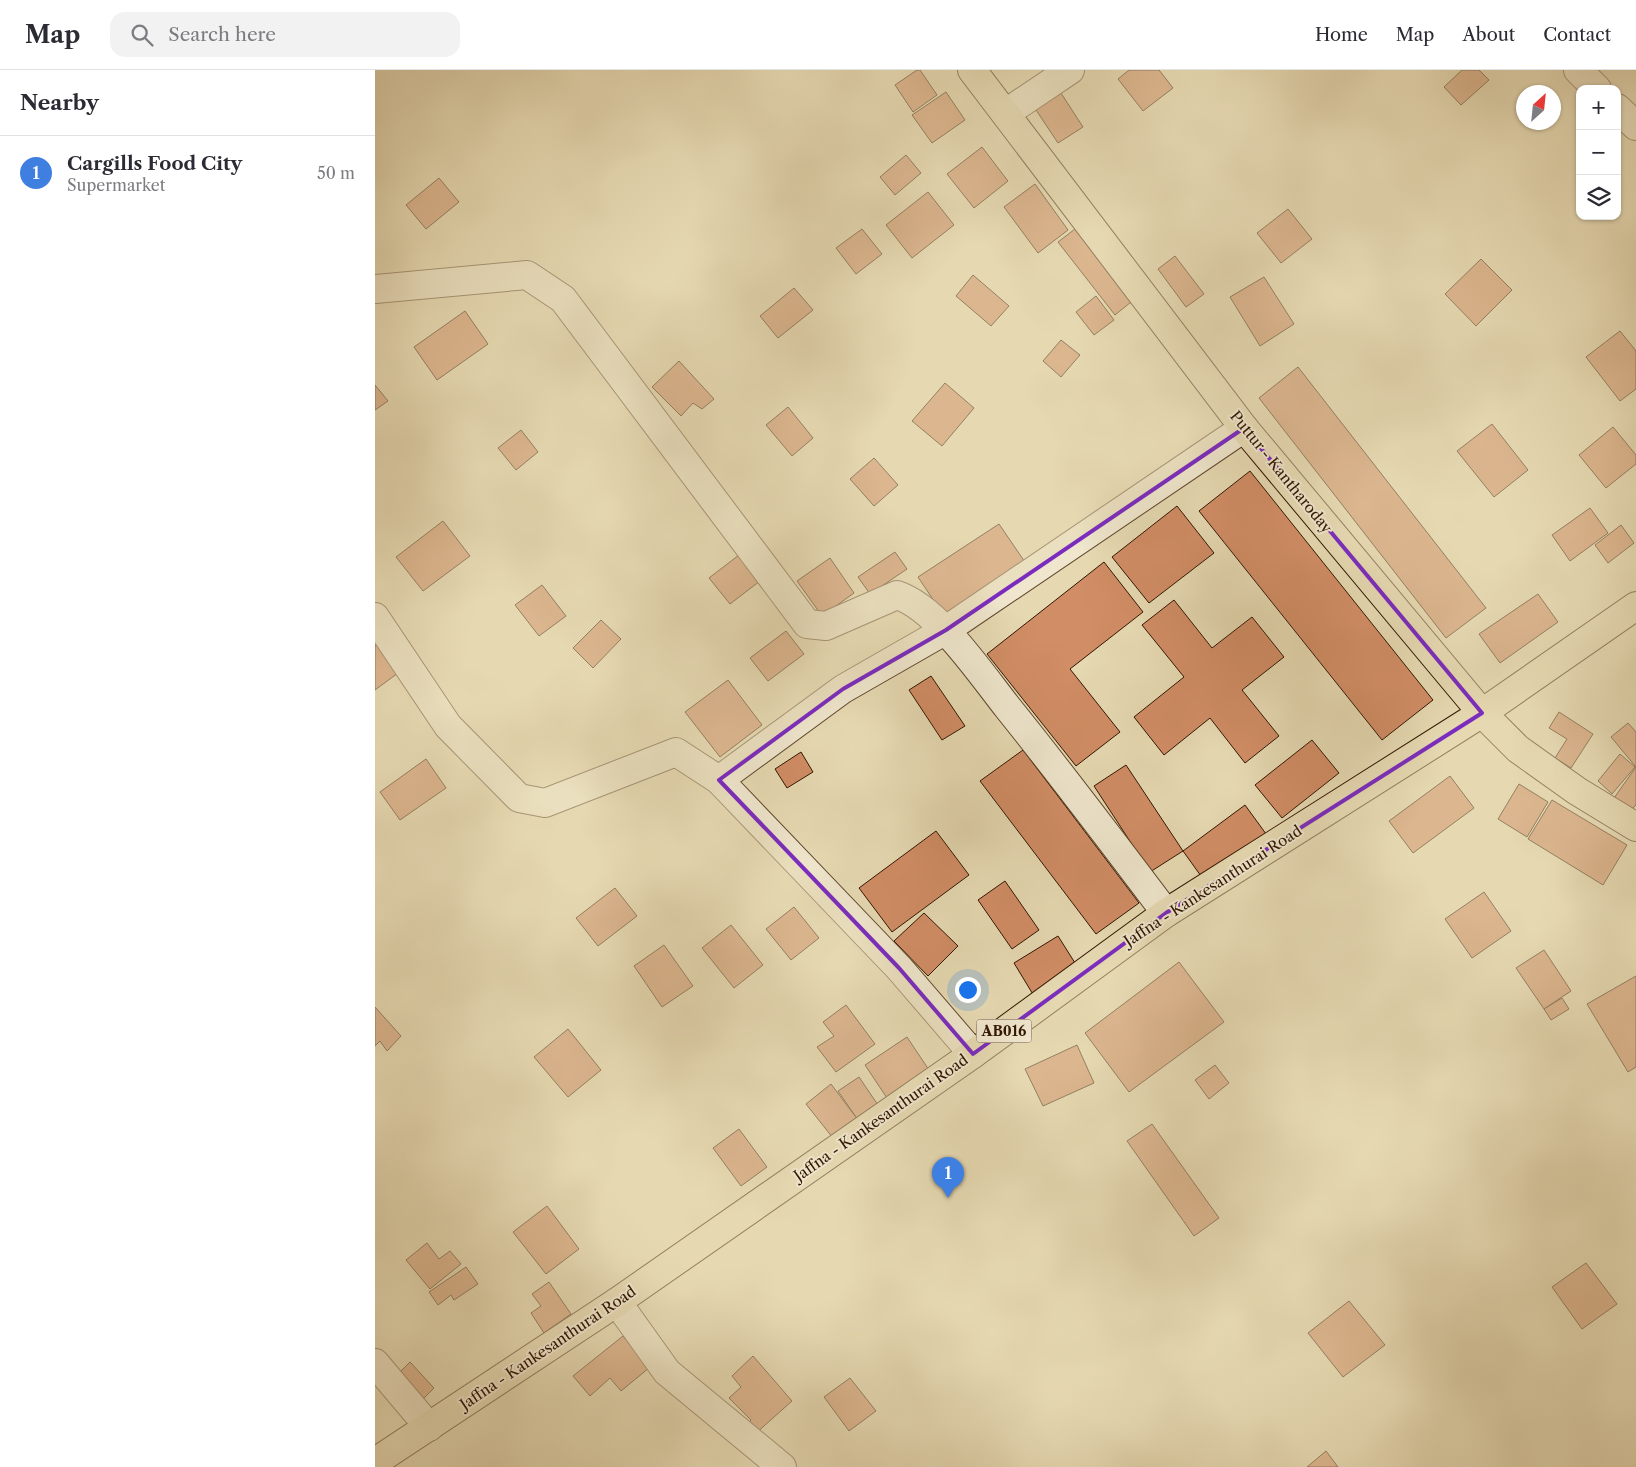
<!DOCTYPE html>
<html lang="en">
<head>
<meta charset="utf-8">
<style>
	body { margin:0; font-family:"Libre Caslon Text",serif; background:#f2f2f3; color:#2b2b33 }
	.controls { position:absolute; right:15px; top:15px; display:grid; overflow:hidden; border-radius:10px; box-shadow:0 1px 4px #0004 }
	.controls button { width:45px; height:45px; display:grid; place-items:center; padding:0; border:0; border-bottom:1px solid #e1e1e2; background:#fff; color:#2b2b33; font:25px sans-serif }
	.compass { position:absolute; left:1141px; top:15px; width:45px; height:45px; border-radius:50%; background:#fff; box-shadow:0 1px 4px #0004; rotate:27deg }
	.you { position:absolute; left:592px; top:919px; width:18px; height:18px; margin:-12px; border:4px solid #fff; border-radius:50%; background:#1a73e8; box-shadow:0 0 0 8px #1a73e833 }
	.badge { display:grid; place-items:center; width:32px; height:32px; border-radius:50%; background:#8f2418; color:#fff; font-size:16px; font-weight:700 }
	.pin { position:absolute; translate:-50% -41px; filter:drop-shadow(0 1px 2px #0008) }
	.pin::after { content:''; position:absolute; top:26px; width:18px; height:15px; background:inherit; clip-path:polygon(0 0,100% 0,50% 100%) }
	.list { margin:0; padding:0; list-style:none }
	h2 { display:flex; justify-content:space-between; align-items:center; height:65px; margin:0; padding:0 20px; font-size:21px }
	h2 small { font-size:16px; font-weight:400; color:#7c7c81 }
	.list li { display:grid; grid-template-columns:32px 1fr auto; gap:15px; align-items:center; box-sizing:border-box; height:75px; padding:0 20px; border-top:1px solid #e1e1e2 }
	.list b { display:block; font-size:19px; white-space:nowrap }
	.list p { margin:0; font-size:16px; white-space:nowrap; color:#7c7c81 }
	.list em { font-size:16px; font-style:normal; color:#7c7c81 }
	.icon { flex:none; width:28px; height:28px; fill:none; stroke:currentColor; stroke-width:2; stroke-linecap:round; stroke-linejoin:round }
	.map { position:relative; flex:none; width:1261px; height:1397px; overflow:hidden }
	header { display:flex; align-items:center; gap:30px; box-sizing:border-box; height:70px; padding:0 25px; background:#fff; border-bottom:1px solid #e1e1e2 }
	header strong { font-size:24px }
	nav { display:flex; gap:28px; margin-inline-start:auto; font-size:18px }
	.search { width:350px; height:45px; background:#f2f2f3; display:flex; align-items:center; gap:12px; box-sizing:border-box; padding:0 18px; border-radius:15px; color:#7c7c81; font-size:19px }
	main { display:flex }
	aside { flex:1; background:#fff }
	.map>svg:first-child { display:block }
	.building { fill:#d18d65; stroke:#301500 }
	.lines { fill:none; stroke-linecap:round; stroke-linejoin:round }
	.minor-casing { stroke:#5e462c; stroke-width:30 }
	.major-casing { stroke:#301500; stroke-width:30 }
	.minor { stroke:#efe6cd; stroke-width:28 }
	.major { stroke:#e6d9b2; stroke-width:28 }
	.marked { fill:none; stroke:#7b2cbf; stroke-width:4; stroke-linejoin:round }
	.labels { text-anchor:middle; stroke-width:4; stroke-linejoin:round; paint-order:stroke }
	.shield { fill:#efe6cd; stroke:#69543e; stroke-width:1 }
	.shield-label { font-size:14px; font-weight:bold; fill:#301500 }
	.street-label { font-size:15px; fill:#301500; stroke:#efe6cd }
</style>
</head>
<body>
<header>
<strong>Map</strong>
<div class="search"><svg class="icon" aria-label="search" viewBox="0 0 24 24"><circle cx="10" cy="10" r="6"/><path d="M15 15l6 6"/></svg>Search here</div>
<nav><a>Home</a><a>Map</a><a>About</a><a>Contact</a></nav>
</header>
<main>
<aside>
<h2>Nearby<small></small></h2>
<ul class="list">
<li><span class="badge" style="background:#3f7fe0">1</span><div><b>Cargills Food City</b><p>Supermarket</p></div><em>50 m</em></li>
</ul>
</aside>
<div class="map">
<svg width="1261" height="1397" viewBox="0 0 1261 1397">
	<rect width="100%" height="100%" fill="#e6d9b2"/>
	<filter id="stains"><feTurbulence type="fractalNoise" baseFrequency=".004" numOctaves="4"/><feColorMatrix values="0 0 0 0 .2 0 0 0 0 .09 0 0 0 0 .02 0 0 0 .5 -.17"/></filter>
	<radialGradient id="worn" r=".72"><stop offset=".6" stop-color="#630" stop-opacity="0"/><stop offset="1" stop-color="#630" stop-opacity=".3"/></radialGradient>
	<g class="building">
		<path d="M542 0H545L562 25 538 42 520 15Z"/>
		<path d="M754 0H784L798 18 768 41 743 9Z"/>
		<path d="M1087 0H1104L1114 10 1086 35 1069 17Z"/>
		<path d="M684 20 708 57 683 73 659 37Z"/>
		<path d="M571 22 590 50 557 73 537 45Z"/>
		<path d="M607 77 633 111 599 138 572 104Z"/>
		<path d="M531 85 546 103 520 125 505 107Z"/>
		<path d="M64 108 84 132 51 159 31 135Z"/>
		<path d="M660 114 693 160 663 183 629 137Z"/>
		<path d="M553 122 579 155 537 188 511 155Z"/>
		<path d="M913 139 937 169 906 193 882 163Z"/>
		<path d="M487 159 507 184 481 204 461 178Z"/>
		<path d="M700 159 756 232 740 245 683 172Z"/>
		<path d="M800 186 829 224 811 237 783 199Z"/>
		<path d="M1106 189 1137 220 1101 256 1070 224Z"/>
		<path d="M598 205 634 236 616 256 581 226Z"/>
		<path d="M889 207 919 254 885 276 855 227Z"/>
		<path d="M419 218 438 240 403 268 385 246Z"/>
		<path d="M721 226 739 250 719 265 701 242Z"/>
		<path d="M90 241 113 274 62 310 39 277Z"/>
		<path d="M1245 261 1261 281V319L1245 331 1211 287Z"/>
		<path d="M686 270 705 285 686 307 668 291Z"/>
		<path d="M304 291 339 329 327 339 318 333 306 346 277 317Z"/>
		<path d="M923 297 1111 538 1071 568 884 328Z"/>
		<path d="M570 313 599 338 567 376 537 351Z"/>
		<path d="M0 315 13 331 0 340Z"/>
		<path d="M413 337 438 368 417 386 391 355Z"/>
		<path d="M1117 354 1153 400 1119 427 1082 381Z"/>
		<path d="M1238 357 1261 385V394L1231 418 1204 385Z"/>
		<path d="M146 360 163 382 141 400 123 378Z"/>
		<path d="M499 388 523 415 499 436 475 409Z"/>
		<path d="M875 401 1058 630 1007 670 824 441Z"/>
		<path d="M802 436 839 483 774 533 737 487Z"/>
		<path d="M1215 438 1233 463 1195 491 1177 465Z"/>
		<path d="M68 451 95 486 48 521 21 487Z"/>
		<path d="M624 454 654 498 573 552 543 507Z"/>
		<path d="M1246 455 1259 473 1233 493 1220 475Z"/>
		<path d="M520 482 532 499 495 524 483 507Z"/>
		<path d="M364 485 385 511 355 534 334 508Z"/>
		<path d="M455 488 479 523 447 546 422 511Z"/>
		<path d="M729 492 768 542 695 599 745 662 701 696 612 584Z"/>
		<path d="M167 515 191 546 164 566 140 535Z"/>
		<path d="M1163 524 1183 552 1125 593 1104 564Z"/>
		<path d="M799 530 837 578 877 547 909 587 867 620 904 666 870 693 835 648 789 685 759 647 809 607 767 555Z"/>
		<path d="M226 550 246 569 218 598 198 578Z"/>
		<path d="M411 561 429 584 393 611 375 588Z"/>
		<path d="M2 574 23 603 0 620V576Z"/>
		<path d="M556 606 590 656 567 670 534 620Z"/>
		<path d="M353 610 387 655 345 687 310 642Z"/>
		<path d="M1184 642 1218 664 1196 698 1180 688 1192 669 1174 658Z"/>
		<path d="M1253 653 1261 662V735L1257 739 1239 728 1261 697 1236 667Z"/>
		<path d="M937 670 964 703 907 748 880 715Z"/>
		<path d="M648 680 764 833 721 864 605 711Z"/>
		<path d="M426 682 438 702 412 718 400 699Z"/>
		<path d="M1245 684 1260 697 1237 724 1223 711Z"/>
		<path d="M51 689 71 718 25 750 5 722Z"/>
		<path d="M751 695 808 781 775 802 719 716Z"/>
		<path d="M1075 706 1099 738 1038 783 1014 751Z"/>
		<path d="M1144 714 1173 732 1152 767 1123 749Z"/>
		<path d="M1177 730 1252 775 1228 815 1153 769Z"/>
		<path d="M870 735 894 768 831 813 808 781Z"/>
		<path d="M561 761 594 805 517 862 484 818Z"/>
		<path d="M630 811 664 860 637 879 603 830Z"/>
		<path d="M240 818 262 846 223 876 201 848Z"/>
		<path d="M1109 822 1136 861 1097 888 1070 849Z"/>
		<path d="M419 837 444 868 416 890 391 859Z"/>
		<path d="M549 843 583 876 553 906 519 871Z"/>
		<path d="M356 855 388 895 359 918 327 878Z"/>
		<path d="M683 866 707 904 662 931 639 893Z"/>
		<path d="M289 875 318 916 287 937 259 896Z"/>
		<path d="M1169 880 1196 921 1169 939 1141 898Z"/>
		<path d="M804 892 849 952 754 1022 710 963Z"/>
		<path d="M1261 906V997L1253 1002 1212 934Z"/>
		<path d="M1187 928 1194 939 1176 950 1169 939Z"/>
		<path d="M471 935 500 974 461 1002 442 977 459 966 448 952Z"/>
		<path d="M0 937 26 966 12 981 5 971 0 976Z"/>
		<path d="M193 959 226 1000 193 1027 159 987Z"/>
		<path d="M532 967 556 1003 514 1031 490 995Z"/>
		<path d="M702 975 719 1013 668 1036 650 999Z"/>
		<path d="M840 995 854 1013 834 1029 820 1010Z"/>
		<path d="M484 1007 505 1038 485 1053 463 1021Z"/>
		<path d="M456 1014 483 1050 458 1068 431 1034Z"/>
		<path d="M777 1054 844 1148 819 1166 752 1071Z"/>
		<path d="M364 1059 392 1097 366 1116 338 1078Z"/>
		<path d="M172 1136 204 1179 171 1204 138 1162Z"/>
		<path d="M52 1173 64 1189 75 1181 86 1194 55 1219 31 1190Z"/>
		<path d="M1211 1193 1242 1234 1207 1259 1177 1217Z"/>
		<path d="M91 1197 103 1214 79 1230 76 1225 63 1235 54 1222Z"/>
		<path d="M174 1212 196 1244 169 1263 156 1243 166 1236 157 1224Z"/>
		<path d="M974 1231 1010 1275 968 1307 933 1263Z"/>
		<path d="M248 1266 274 1298 246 1321 235 1308 215 1326 198 1306Z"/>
		<path d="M378 1286 417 1331 380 1364 372 1355 376 1350 354 1328 366 1317 357 1306Z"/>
		<path d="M35 1292 59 1318 46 1331 22 1305Z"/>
		<path d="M475 1308 501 1341 474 1361 449 1327Z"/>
		<path d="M951 1381 963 1397H932Z"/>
	</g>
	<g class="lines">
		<g class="minor-casing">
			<g id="minor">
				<path d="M1203 0 1222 19"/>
				<path d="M1242 38 1261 56"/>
				<path d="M631 43 695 0"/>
				<path d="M0 219 152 205 188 229 432 554 451 556 522 525C562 538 606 604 633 638 687 705 739 774 791 843"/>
				<path d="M0 547 73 656 144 728 170 733 301 682 344 710"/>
				<path d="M598 984 524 898 344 710 468 619 571 560 869 358"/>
				<path d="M242 1232 292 1302 407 1397"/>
				<path d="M0 1293 54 1357"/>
			</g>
		</g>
		<g class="major-casing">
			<g id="major">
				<path d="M597 0 869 358 1107 643 1143 679 1202 721 1261 757"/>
				<path d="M0 1392 242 1232 598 984 791 843 1107 643 1261 536"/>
			</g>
		</g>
		<use href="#minor" class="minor"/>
		<use href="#major" class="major"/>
	</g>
	<path d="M0 0H1261V1397H0ZM869 358 1107 643 791 843 598 984 524 898 344 710 468 619 571 560Z" fill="#e6d9b2" fill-opacity=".55" fill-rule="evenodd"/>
	<path class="marked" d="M869 358 1107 643 791 843 598 984 524 898 344 710 468 619 571 560Z"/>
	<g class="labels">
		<rect class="shield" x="601.5" y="949.5" width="55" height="23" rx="4"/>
		<g class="shield-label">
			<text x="629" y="966">AB016</text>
		</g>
		<g class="street-label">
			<text transform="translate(906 402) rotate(51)" y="5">Puttur - Kantharoday</text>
			<text transform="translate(838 816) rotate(-33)" y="5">Jaffna - Kankesanthurai Road</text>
			<text transform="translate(506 1048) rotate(-35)" y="5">Jaffna - Kankesanthurai Road</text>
			<text transform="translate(173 1278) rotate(-34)" y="5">Jaffna - Kankesanthurai Road</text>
		</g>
	</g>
	<rect width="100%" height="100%" filter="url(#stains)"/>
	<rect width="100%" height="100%" fill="url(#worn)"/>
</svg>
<div class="controls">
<button>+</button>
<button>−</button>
<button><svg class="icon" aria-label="layers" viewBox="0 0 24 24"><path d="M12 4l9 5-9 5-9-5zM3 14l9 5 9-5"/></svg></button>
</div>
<svg class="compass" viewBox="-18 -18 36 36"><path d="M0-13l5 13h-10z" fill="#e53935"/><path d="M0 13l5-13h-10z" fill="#7c7c81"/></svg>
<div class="you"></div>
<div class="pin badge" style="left:573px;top:1128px;background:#3f7fe0">1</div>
</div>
</main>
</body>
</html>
